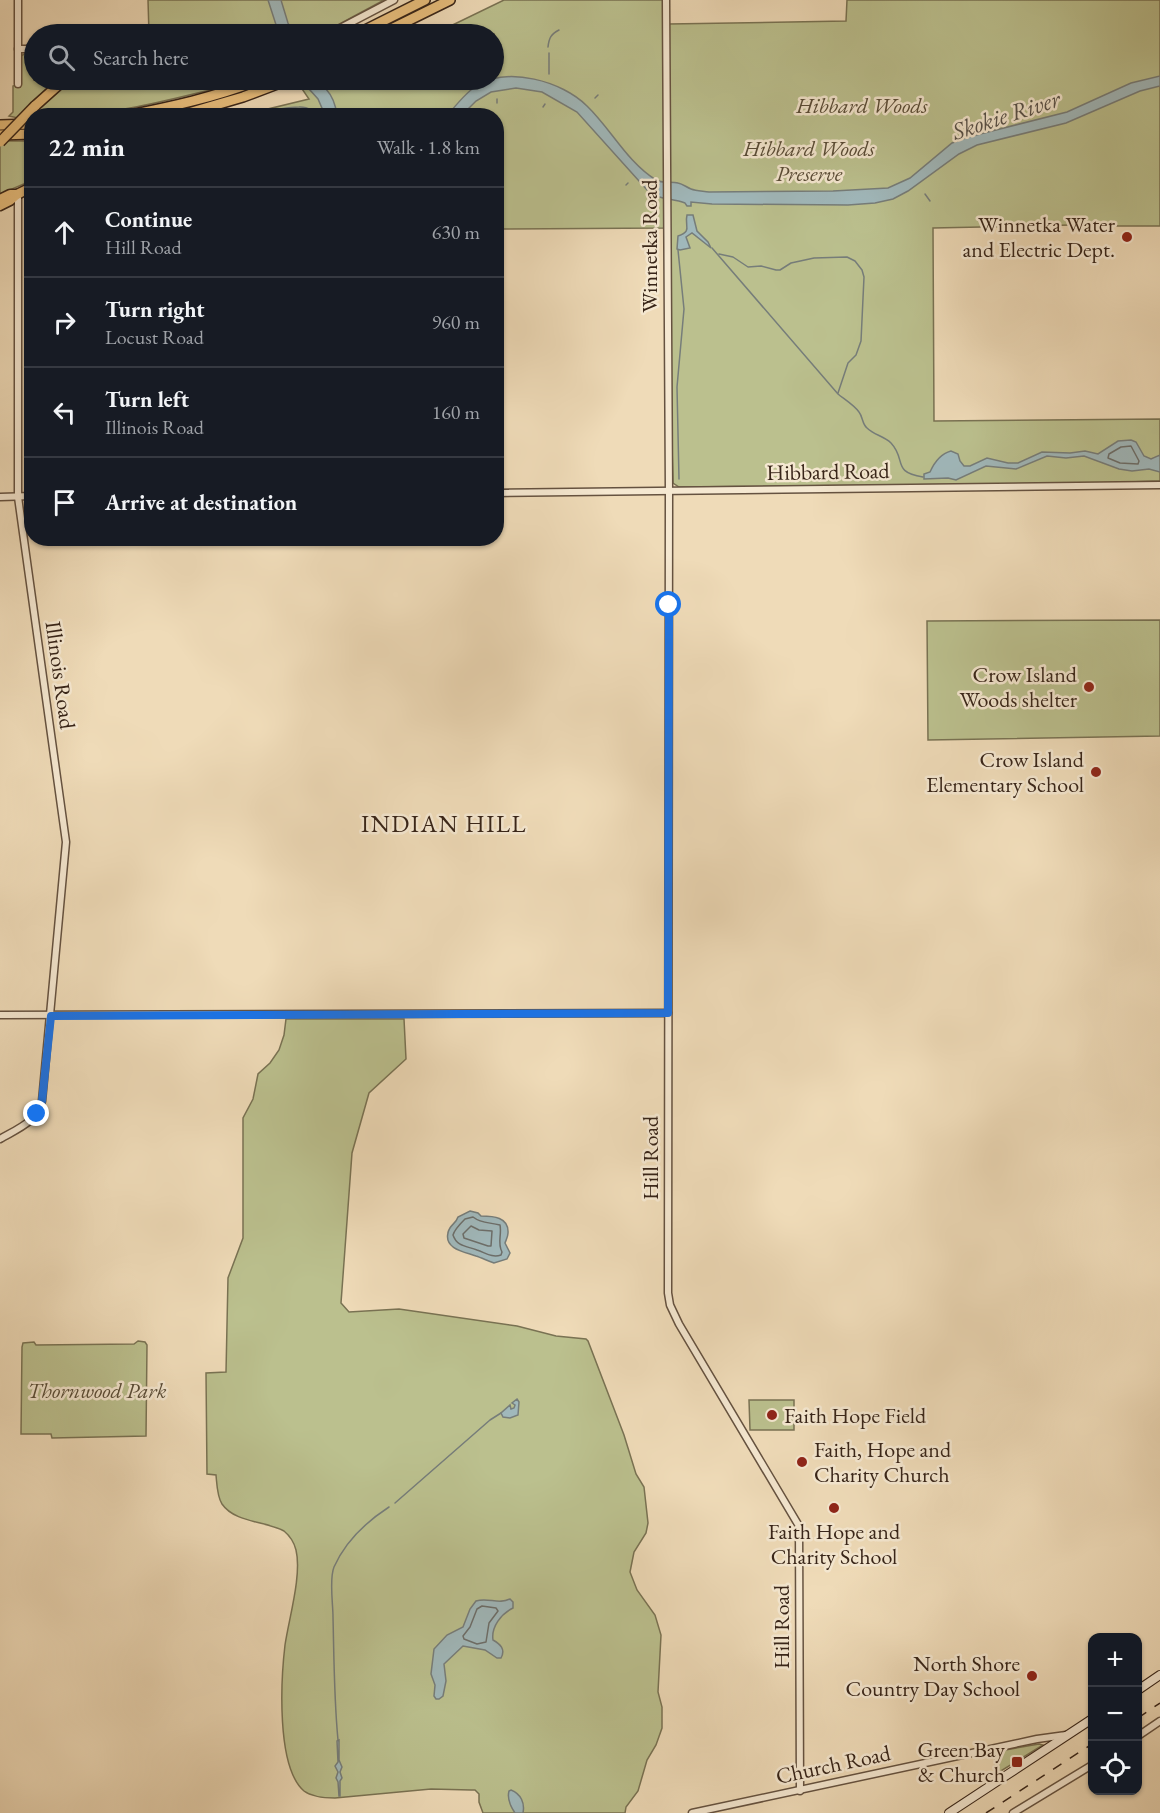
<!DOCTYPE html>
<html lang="en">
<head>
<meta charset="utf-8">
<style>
	body { margin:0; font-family:"EB Garamond",serif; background:#242831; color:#f1f3f6 }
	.controls { position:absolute; right:18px; bottom:18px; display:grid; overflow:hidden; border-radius:12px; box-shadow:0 2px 4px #0004 }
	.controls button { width:54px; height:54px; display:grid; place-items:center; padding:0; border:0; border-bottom:2px solid #363941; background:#171b24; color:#f1f3f6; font:30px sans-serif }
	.stop { position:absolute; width:18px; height:18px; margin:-14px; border:4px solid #1a73e8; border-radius:50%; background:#fff }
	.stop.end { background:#1a73e8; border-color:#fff; box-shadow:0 2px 6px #0008 }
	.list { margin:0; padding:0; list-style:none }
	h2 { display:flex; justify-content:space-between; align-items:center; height:78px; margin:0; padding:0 24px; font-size:26px }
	h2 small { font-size:20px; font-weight:400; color:#9ea1a6 }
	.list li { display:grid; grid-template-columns:39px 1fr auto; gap:18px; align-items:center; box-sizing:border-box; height:90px; padding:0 24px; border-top:2px solid #363941 }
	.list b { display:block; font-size:22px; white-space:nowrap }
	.list p { margin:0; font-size:20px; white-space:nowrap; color:#9ea1a6 }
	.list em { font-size:20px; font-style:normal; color:#9ea1a6 }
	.icon { flex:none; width:33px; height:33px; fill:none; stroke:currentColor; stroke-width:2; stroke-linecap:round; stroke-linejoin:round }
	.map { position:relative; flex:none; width:1160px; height:1813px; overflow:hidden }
	.search { position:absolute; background:#171b24; box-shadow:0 2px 4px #0004; left:24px; top:24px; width:480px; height:66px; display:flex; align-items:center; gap:15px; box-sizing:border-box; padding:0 21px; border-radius:33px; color:#9ea1a6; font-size:22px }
	.panel { position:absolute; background:#171b24; box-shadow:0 2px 4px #0004; left:24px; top:108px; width:480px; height:438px; border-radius:24px }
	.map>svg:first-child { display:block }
	.green { fill:#bbc08e; stroke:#797253; stroke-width:1.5 }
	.water { fill:#a0b8bb; stroke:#767d7a; stroke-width:1.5 }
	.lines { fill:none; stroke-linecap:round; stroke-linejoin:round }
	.shore { stroke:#6c6e6a; stroke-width:1.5 }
	.stream { stroke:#767d7a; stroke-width:1.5 }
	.tertiary-casing { stroke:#655240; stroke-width:9 }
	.secondary-casing { stroke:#372418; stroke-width:10 }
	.primary-casing { stroke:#372418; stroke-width:11 }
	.motorway-casing { stroke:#372418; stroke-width:12 }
	.tertiary { stroke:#f5e8d1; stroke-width:6 }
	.secondary { stroke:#f5e8d1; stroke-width:8 }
	.primary { stroke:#e8be7c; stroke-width:8 }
	.motorway { stroke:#e8be7c; stroke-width:9 }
	.rail { stroke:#372418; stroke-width:1.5; stroke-dasharray:10 10; stroke-linecap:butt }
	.motorway-bridge-casing { stroke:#372418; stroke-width:12; stroke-linecap:butt }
	.motorway-bridge { stroke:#e8be7c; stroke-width:9 }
	.route { stroke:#1a73e8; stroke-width:8 }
	.poi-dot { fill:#8f2418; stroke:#f5e8d1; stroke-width:2 }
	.labels { text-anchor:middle; stroke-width:5; stroke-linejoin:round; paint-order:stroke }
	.park-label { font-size:22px; font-style:italic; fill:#584b36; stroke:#f5e8d1 }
	.poi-label { font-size:22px; fill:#372418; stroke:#f5e8d1; text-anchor:end }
	.street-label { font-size:22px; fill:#372418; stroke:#f5e8d1 }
	.water-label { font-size:24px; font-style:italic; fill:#565049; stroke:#f5e8d1 }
	.neighbourhood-label { font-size:24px; letter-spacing:1.5px; fill:#372418; stroke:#f5e8d1 }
</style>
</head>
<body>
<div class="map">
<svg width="1160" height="1813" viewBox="0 0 1160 1813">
	<rect width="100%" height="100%" fill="#efdbb8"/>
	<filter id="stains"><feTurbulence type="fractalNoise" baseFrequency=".00333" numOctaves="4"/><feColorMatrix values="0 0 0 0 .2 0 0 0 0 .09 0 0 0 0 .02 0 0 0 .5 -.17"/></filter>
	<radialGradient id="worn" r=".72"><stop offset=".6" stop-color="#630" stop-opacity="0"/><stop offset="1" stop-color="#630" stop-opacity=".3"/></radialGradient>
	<g class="green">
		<path d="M148 0H384L321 34H149Z"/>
		<path d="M504 0H664V228L497 229 496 116H239L309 99 298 83 301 81 316 95 322 86 319 84 324 85V82L335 85 345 80H494V34H434Z"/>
		<path d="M847 0H1160V226H1117L1116 224 933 228 934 421 1160 419V481L1095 483 679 487 673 483 671 408 669 24 846 21Z"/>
		<path d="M26 53H34V80H59L18 118 9 116 13 112V86L20 84 21 56Z"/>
		<path d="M72 80H163L189 86 209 87 210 90C165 101 119 113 73 115 59 116 45 115 32 116L31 118 27 119 62 86Z"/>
		<path d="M5 141H31V181L0 194V146Z"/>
		<path d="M1160 620V736L928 740 927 621Z"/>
		<path d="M286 1019H404L406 1059 369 1093 352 1153 341 1303 349 1312 399 1309 517 1326 556 1336 586 1339 588 1341 624 1435 636 1474 644 1487 648 1523 646 1533 634 1552 630 1572 637 1590 655 1615 661 1635 658 1692 662 1707V1728L656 1745 647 1760 638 1791 626 1807 625 1813H483L479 1802V1794L475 1790H471L431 1789 335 1798C325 1798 312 1797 304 1791 276 1767 281 1679 285 1645 289 1618 302 1575 296 1550 294 1542 290 1536 284 1531 266 1521 235 1523 222 1504 217 1496 217 1485 216 1475L207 1474 206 1373 226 1372 228 1278 243 1238V1118L253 1099 258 1074 270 1063 279 1050 284 1035Z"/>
		<path d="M138 1341 145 1342 147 1345 146 1436 52 1438 51 1434H21L22 1347 23 1343 34 1342 36 1345 134 1344Z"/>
		<path d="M749 1400H794V1430H750Z"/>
		<path d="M1039 1744 1043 1745 996 1774 994 1752Z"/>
	</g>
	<g class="water">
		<path d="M268 0H281L288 23 293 34H279Z"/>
		<path d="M1160 76V86L1140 91 1066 123 977 145 959 154 908 191 893 199 875 203 848 205 712 204 691 202V206H687L685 203C672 198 658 200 648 191L577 112 542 92 516 88 491 92 476 101 462 115 447 116C455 106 466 93 476 86 508 66 562 81 587 106 611 129 627 162 656 180 663 184 671 181 678 183 683 184 686 187 691 189 696 191 703 191 709 192L833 191 888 188 910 178 952 143 968 137 1067 112 1131 83Z"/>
		<path d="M301 80C323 79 334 94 337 115H325L318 99Z"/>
		<path d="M687 215H693L697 231 708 242 711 248 692 233 686 237 690 248 680 250 677 249 678 236C693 231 684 226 687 215Z"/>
		<path d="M1131 440 1136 442 1144 456 1151 459 1160 455V472L1149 469 1132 471 1119 469 1084 456 1066 458 1047 456 1016 469 986 466 956 480 948 478 924 479V474L930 472C934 463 940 454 951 451L958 454 960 461 964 466H970L987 458 1008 463H1018L1042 452 1070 453 1085 451 1098 454 1118 441Z"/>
		<path d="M470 1211 478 1213 481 1216C493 1216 509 1217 508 1233 508 1237 506 1240 505 1243L510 1253 507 1259 494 1263C488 1261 482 1258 476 1256 465 1252 444 1249 448 1233 449 1225 456 1224 458 1217Z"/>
		<path d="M517 1399 519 1402 518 1415 510 1418 503 1417 501 1413 510 1405 511 1409 514 1408 515 1405 512 1403Z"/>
		<path d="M510 1599 513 1602V1608C501 1614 491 1627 493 1640 500 1644 506 1649 501 1658H497L485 1650 463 1646 444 1664 446 1681 443 1696 439 1699H436L434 1696 435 1685 431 1674 434 1649 447 1635 463 1627 470 1609 476 1601C488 1597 499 1605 510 1599Z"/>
		<path d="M339 1740V1760L342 1767 340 1772 342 1778 340 1781V1796H339L338 1782 336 1778 338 1772 335 1766 338 1762 337 1741Z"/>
		<path d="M511 1790C521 1794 525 1803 523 1813H515C511 1807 507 1798 509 1791Z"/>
	</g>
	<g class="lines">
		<g class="shore">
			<path d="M1131 446 1139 461 1138 464 1120 463 1108 458 1109 454 1121 447Z"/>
			<path d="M473 1217C482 1224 489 1222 500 1225 502 1235 497 1243 502 1252L501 1255C492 1258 486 1253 477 1250 467 1246 457 1247 453 1235 454 1231 462 1222 465 1219Z"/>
			<path d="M471 1226 479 1230 492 1231 491 1246H488L464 1238 463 1234Z"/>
			<path d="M482 1606 496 1608 498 1611 489 1623 486 1642 477 1644 464 1639 463 1636 470 1627 477 1609Z"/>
		</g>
		<g class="stream">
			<path d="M548 47C549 38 551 34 559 30"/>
			<path d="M549 74V53"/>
			<path d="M595 98 598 95"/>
			<path d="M497 99V103"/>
			<path d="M543 107 545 104"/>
			<path d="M252 116C267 112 283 107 299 107 310 106 316 115 326 113"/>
			<path d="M626 185 628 183"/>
			<path d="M925 194 930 201"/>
			<path d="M712 248 838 394C844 399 854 405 859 412 863 417 862 424 867 428 874 435 884 436 891 443 907 460 891 472 923 477"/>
			<path d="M678 250 684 309 677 387 679 479"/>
			<path d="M719 254 733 257 748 267 761 266 776 270H780L791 263 814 258 847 257 855 261 862 270 864 277 861 341 856 355 848 363 838 393"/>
			<path d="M395 1503 490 1420 501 1413"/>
			<path d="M338 1740C334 1699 334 1658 333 1617 333 1603 329 1579 334 1567 346 1540 366 1522 389 1507"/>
		</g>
		<g class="tertiary-casing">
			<g id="tertiary">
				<path d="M666 0 669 491 668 1293 670 1305 679 1324 799 1526 800 1791"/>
				<path d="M329 34 394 0"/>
				<path d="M18 49H34"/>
				<path d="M18 84V0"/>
				<path d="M496 493 1160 485"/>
				<path d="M0 497 32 496"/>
				<path d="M0 1015 668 1013"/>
				<path d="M0 1139C17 1129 37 1122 42 1101L66 842 18 497V194"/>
				<path d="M1138 1736 1160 1721"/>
				<path d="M692 1813 1037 1739 1066 1735"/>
				<path d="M1013 1813 1092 1765"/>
			</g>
		</g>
		<g class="secondary-casing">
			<g id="secondary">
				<path d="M1138 1690 1160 1675"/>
				<path d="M949 1813 1092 1719"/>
			</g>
		</g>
		<g class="primary-casing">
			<g id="primary">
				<path d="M0 199 10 194H18"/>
				<path d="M0 206 10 201 18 194"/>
			</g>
		</g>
		<g class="motorway-casing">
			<g id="motorway">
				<path d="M357 34 425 0"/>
				<path d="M381 34 450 0"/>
				<path d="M179 80C203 87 226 80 251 80"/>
				<path d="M35 106 64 80"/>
				<path d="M124 116C170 107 216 97 259 80"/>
				<path d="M178 116 243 97 288 80"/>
				<path d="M0 125 32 124"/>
				<path d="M0 135 32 134"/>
				<path d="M18 194 32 187"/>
			</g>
		</g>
		<use href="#tertiary" class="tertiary"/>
		<use href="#secondary" class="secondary"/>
		<use href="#primary" class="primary"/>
		<use href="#motorway" class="motorway"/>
		<g class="rail">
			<path d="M1138 1718 1160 1703"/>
			<path d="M986 1813 1092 1744"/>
		</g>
		<g class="motorway-bridge-casing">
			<path id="motorway-bridge" d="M0 142 35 106"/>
		</g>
		<use href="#motorway-bridge" class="motorway-bridge"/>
	</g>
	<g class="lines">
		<path class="route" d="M37 1114 42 1101 51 1016 668 1013 669 605"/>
	</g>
	<g class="poi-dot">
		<circle cx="1127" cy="237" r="6"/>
		<circle cx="1089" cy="687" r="6"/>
		<circle cx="1096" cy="772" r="6"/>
		<circle cx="772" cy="1415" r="6"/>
		<circle cx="802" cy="1462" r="6"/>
		<circle cx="834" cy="1508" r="6"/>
		<circle cx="1032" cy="1676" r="6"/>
		<rect x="1011" y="1756" width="12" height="12" rx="3"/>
	</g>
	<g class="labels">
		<g class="park-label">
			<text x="862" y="113">Hibbard Woods</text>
			<text x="809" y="156">Hibbard Woods<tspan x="809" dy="25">Preserve</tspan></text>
			<text x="97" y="1398">Thornwood Park</text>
		</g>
		<g class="poi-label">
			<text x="1115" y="232">Winnetka Water<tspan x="1115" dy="25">and Electric Dept.</tspan></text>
			<text x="1077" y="682">Crow Island<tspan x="1077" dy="25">Woods shelter</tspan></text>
			<text x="1084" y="767">Crow Island<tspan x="1084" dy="25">Elementary School</tspan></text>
			<text x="784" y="1423" text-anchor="start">Faith Hope Field</text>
			<text x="814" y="1457" text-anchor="start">Faith, Hope and<tspan x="814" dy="25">Charity Church</tspan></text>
			<text x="834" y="1539" text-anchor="middle">Faith Hope and<tspan x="834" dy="25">Charity School</tspan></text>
			<text x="1020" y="1671">North Shore<tspan x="1020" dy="25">Country Day School</tspan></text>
			<text x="1005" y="1757">Green Bay<tspan x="1005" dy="25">&amp; Church</tspan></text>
		</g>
		<g class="street-label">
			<text transform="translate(649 246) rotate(-90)" y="8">Winnetka Road</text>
			<text transform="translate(828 471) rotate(-1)" y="8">Hibbard Road</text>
			<text transform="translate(61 675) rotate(82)" y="8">Illinois Road</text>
			<text transform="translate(650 1158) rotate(-90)" y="8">Hill Road</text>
			<text transform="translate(781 1627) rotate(-90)" y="8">Hill Road</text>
			<text transform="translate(833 1764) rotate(-12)" y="8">Church Road</text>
		</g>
		<g class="water-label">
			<text transform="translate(1006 115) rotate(-18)" y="8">Skokie River</text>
		</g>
		<g class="neighbourhood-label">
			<text x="444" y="832">INDIAN HILL</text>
		</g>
	</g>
	<rect width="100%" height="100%" filter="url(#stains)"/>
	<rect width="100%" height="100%" fill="url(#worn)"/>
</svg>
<div class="controls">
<button>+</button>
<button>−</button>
<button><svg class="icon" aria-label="locate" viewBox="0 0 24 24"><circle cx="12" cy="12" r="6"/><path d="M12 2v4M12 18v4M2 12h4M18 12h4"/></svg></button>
</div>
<div class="stop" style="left:669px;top:605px"></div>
<div class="stop end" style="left:37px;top:1114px"></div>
<div class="search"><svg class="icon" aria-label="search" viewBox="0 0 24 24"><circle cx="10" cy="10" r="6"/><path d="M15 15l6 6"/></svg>Search here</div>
<section class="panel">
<h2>22 min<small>Walk · 1.8 km</small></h2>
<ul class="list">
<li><svg class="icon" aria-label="ahead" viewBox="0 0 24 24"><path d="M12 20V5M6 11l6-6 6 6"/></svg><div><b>Continue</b><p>Hill Road</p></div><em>630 m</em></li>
<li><svg class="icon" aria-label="right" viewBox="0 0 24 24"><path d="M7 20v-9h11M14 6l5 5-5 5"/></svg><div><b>Turn right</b><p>Locust Road</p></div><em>960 m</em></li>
<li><svg class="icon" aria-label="left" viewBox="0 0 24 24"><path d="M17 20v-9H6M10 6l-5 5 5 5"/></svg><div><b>Turn left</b><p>Illinois Road</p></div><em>160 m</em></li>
<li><svg class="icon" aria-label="arrive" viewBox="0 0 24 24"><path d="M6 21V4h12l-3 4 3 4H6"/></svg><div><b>Arrive at destination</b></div></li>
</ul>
</section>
</div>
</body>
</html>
